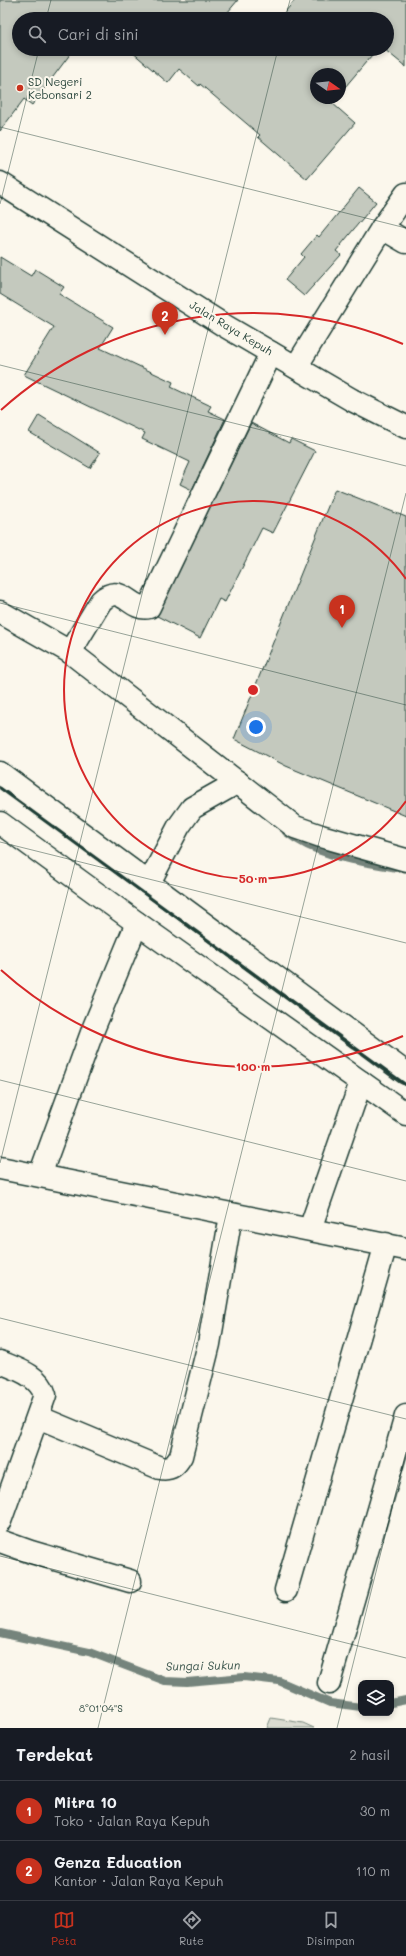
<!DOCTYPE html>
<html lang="id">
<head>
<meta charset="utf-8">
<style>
	body { margin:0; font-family:Mali,sans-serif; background:#242831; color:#f1f3f6 }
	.controls { position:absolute; right:12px; bottom:12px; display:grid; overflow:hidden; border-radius:8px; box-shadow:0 2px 6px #0003 }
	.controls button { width:36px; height:36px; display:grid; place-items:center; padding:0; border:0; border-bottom:1px solid #363941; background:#171b24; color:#f1f3f6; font:20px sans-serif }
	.compass { position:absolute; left:310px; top:68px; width:36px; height:36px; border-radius:50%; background:#171b24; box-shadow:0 2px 6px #0003; rotate:104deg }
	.you { position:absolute; left:256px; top:727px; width:14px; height:14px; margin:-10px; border:3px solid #fff; border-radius:50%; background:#1a73e8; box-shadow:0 0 0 6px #1a73e833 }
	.badge { display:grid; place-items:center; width:26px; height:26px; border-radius:50%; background:#c8321e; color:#fff; font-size:13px; font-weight:700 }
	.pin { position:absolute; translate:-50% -33px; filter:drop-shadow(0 1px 2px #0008) }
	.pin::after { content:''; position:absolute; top:21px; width:14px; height:12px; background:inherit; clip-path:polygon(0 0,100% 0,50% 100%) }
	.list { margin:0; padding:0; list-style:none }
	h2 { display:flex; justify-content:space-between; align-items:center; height:52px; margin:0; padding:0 16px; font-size:17px }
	h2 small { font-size:13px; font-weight:400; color:#9ea1a6 }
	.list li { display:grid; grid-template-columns:26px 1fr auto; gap:12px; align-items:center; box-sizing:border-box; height:60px; padding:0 16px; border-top:1px solid #363941 }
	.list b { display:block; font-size:15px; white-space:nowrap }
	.list p { margin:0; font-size:13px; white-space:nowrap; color:#9ea1a6 }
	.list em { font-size:13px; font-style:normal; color:#9ea1a6 }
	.icon { flex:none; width:22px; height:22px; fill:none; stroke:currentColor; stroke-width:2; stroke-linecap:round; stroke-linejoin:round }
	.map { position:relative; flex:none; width:406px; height:1728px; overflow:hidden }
	.search { position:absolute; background:#171b24; box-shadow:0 2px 6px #0003; left:12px; right:12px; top:12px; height:44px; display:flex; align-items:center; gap:10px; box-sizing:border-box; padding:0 14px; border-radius:22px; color:#9ea1a6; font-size:15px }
	.sheet { height:172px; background:#171b24 }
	nav { display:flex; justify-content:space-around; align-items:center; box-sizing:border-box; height:56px; border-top:1px solid #363941; background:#171b24; font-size:11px; color:#9ea1a6 }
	nav a { display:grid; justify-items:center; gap:2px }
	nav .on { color:#c8321e }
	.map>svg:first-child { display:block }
	.green { fill:#dbdcd1; stroke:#7d8c82 }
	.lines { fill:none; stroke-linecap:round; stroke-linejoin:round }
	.stream { stroke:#74847b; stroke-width:8 }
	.building { fill:#c4c9be; stroke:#1f3d34 }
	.street-casing { stroke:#1f3d34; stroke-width:25 }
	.primary-casing { stroke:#1f3d34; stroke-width:25 }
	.street { stroke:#fbf7ec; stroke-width:22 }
	.primary { stroke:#fbf7ec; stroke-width:22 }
	.rail { stroke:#1f3d34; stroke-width:3 }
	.ticks { fill:none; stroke:#1f3d34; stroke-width:1; stroke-opacity:0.45 }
	.ring { fill:none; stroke:#d62828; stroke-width:2 }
	.poi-dot { fill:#c8321e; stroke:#fbf7ec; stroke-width:1.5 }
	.labels { text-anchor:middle; stroke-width:4; stroke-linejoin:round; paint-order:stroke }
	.poi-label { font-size:11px; fill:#1f3d34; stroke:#fbf7ec; text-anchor:start }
	.street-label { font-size:11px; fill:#1f3d34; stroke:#fbf7ec }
	.water-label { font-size:12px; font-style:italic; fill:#425b52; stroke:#fbf7ec }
	.ticks-label { font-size:10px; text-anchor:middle; fill:#1f3d34; stroke:#fbf7ec; stroke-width:4; stroke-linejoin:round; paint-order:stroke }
	.centre { fill:#d62828; stroke:#fbf7ec; stroke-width:2 }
	.ring-label { font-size:12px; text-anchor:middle; font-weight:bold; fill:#d62828; stroke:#fbf7ec; stroke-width:4; stroke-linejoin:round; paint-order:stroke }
</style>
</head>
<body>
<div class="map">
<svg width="406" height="1728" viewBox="0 0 406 1728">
	<rect width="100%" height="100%" fill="#fbf7ec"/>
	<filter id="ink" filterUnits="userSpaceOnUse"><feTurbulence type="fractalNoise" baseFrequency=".025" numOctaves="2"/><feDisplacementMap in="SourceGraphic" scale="8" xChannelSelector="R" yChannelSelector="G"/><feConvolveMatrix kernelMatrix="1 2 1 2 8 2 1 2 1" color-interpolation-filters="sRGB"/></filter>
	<g filter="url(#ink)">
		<path class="green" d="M271 1718 303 1723 314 1728H267Z"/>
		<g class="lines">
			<g class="stream">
				<path d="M286 832C318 857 359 861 397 868"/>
				<path d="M0 1633 89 1652 165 1681 187 1682 244 1677 279 1681 330 1703 361 1707"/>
				<path d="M391 1703 406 1700"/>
			</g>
		</g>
		<g class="building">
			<path d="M0 0H238L222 19H19V49H74L32 105 24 99 0 131Z"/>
			<path d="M295 0H406V67L384 49H387V19H279Z"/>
			<path d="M133 49H377L340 93V74H316V98H336L332 103 355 123 307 179 258 137 260 135 200 84 199 86 179 69 168 83 131 51Z"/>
			<path d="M359 188 376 202 336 251 341 255 304 296 285 280 304 257 301 254 317 235 319 237Z"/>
			<path d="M0 257 31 276 35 269 64 287 59 294 113 327 100 348 173 382 171 387 211 406 208 411 225 419 192 490 180 484 190 462 142 439 145 433 24 375 54 327 0 294Z"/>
			<path d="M39 415 100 453 90 468 29 432Z"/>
			<path d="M251 423 289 443 291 439 315 451 273 533 262 528 225 602 219 599 200 638 157 616Z"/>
			<path d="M335 489 406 517V816L286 766 234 739Z"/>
		</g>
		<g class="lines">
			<g class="street-casing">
				<g id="street">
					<path d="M382 228 406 242"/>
					<path d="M296 367 382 228 406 194"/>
					<path d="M0 612 70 652 295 827 321 836 406 860"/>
					<path d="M70 652 101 601C122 581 130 612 149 607L271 353"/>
					<path d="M0 773 406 1073"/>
					<path d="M0 823 137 923 406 1114"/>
					<path d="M149 883 179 826 192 808 238 782"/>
					<path d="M0 1168 406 1249"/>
					<path d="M40 1175 94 1027 137 923"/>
					<path d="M310 1229 361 1082"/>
					<path d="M0 1362C17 1369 40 1376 45 1395L0 1521"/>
					<path d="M38 1417 160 1468C171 1470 176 1465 181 1456L209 1344 231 1215"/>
					<path d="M0 1541 31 1552 130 1581"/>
					<path d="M286 1590 386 1244"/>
					<path d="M329 1683 406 1416"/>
				</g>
			</g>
			<g class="primary-casing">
				<path id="primary" d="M0 183 225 326 352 400 406 427"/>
			</g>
			<use href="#street" class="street"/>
			<use href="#primary" class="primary"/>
			<path class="rail" d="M0 788 406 1085"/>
		</g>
	</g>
	<path class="ticks" d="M46 19 51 0M285 19 290 0M0 127 406 228M0 204 39 49M0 365 406 466M0 603 406 705M0 842 406 943M0 1080 406 1181M0 1163 278 49M0 1318 406 1419M0 1556 406 1658M98 1728 406 493M337 1728 406 1452"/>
	<g class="ring">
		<path d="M406 801A189 189 0 1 1 406 579"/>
		<path d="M403 1036A377 377 0 0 1 1 970M1 410A377 377 0 0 1 403 344"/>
	</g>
	<circle class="poi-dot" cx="20" cy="88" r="4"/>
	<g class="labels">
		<g class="poi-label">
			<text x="28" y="86">SD Negeri<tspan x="28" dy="13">Kebonsari 2</tspan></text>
		</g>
		<g class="street-label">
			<text transform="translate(231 328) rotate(31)" y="4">Jalan Raya Kepuh</text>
		</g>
		<g class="water-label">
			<text transform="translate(203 1666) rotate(-1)" y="4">Sungai Sukun</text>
		</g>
	</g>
	<g class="ticks-label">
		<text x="101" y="1712">8°01'04"S</text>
	</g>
	<circle cx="253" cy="690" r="6" class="centre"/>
	<g class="ring-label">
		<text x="253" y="883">50 m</text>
		<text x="253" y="1071">100 m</text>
	</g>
</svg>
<div class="controls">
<button><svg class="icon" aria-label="layers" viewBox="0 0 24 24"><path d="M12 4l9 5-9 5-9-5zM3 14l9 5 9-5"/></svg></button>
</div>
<svg class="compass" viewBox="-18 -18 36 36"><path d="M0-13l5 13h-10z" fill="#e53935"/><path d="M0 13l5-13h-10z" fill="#9ea1a6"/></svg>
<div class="you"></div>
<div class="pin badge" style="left:342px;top:628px">1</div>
<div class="pin badge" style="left:165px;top:335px">2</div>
<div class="search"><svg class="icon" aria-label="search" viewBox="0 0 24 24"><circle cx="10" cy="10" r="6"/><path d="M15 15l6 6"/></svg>Cari di sini</div>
</div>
<section class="sheet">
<h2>Terdekat<small>2 hasil</small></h2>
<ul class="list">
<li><span class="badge">1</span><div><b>Mitra 10</b><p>Toko · Jalan Raya Kepuh</p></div><em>30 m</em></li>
<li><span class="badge">2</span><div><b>Genza Education</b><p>Kantor · Jalan Raya Kepuh</p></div><em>110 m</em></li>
</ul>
</section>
<nav>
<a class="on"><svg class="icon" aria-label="map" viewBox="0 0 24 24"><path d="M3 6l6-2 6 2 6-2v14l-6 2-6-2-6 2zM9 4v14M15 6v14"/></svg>Peta</a>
<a><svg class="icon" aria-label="directions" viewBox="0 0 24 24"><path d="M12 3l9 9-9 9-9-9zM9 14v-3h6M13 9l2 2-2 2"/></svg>Rute</a>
<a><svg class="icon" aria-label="saved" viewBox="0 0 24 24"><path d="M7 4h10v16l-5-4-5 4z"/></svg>Disimpan</a>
</nav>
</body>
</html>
